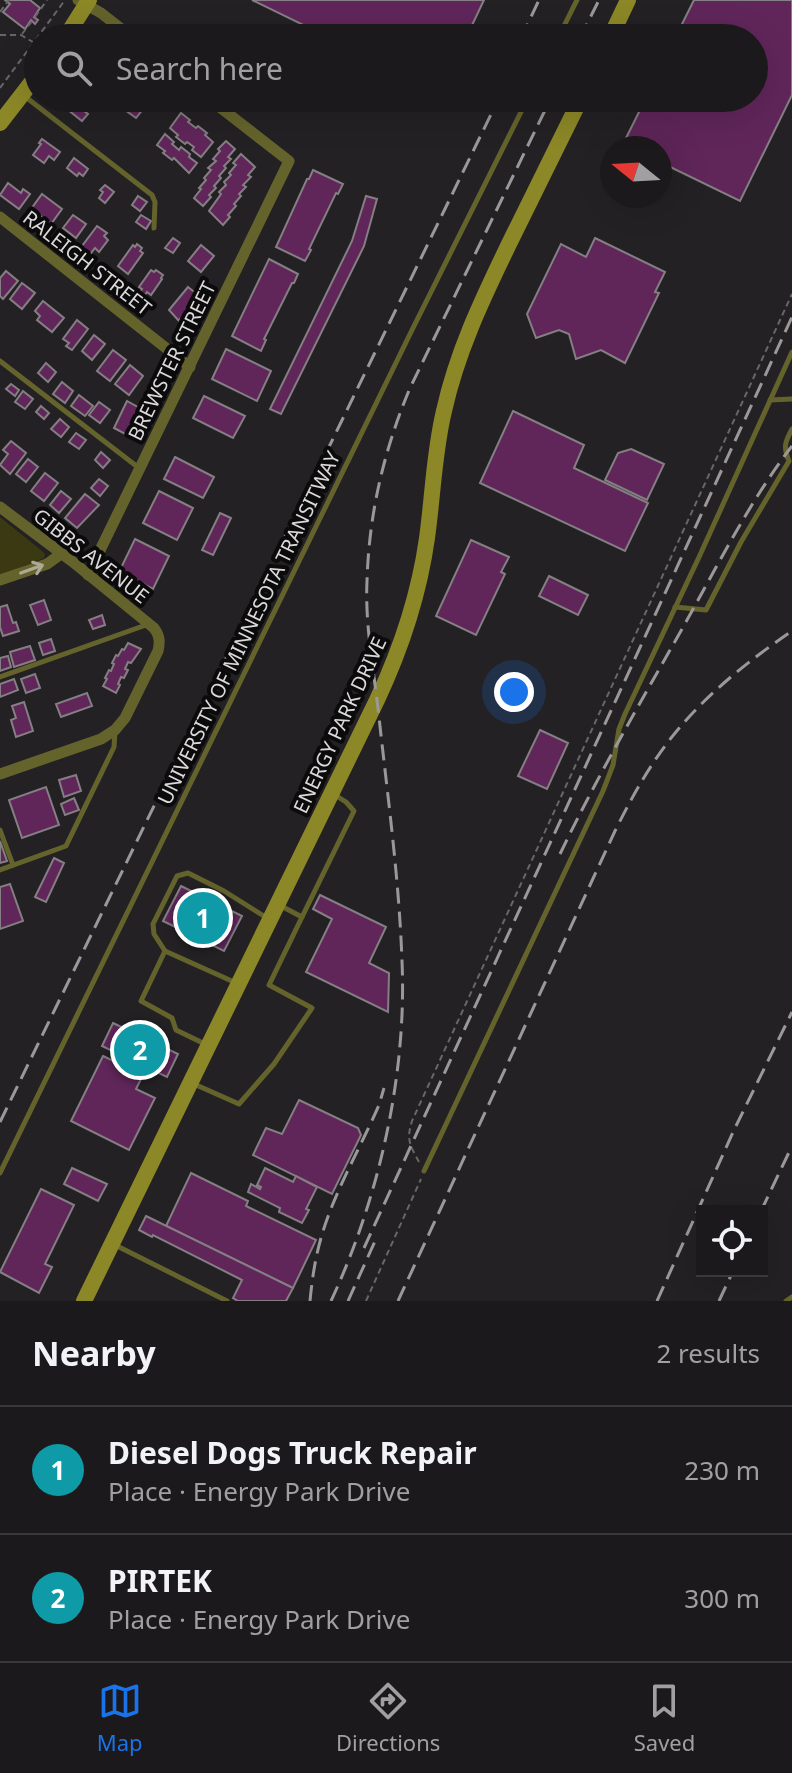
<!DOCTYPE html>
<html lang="en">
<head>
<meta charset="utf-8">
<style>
	body { margin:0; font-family:"Noto Sans",sans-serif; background:#282628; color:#f1f3f6 }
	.controls { position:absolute; right:24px; bottom:24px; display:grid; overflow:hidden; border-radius:0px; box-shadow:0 8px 32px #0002 }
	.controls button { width:72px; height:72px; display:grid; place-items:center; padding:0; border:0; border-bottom:2px solid #39383a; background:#1b191b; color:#f1f3f6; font:40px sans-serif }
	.compass { position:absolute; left:600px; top:136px; width:72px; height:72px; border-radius:50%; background:#1b191b; box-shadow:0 8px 32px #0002; rotate:288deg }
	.you { position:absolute; left:514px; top:692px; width:28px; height:28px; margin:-20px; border:6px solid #fff; border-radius:50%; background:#1a73e8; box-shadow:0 0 0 12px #1a73e833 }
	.badge { display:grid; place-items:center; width:52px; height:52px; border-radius:50%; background:#1a73e8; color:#fff; font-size:26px; font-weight:700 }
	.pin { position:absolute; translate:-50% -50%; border:4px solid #fff; box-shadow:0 2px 8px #0006 }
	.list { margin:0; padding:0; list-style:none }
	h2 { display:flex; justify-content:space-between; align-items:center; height:104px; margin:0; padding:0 32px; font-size:34px }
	h2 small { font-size:26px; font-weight:400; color:#a0a0a3 }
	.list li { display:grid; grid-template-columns:52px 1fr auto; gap:24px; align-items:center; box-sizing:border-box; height:128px; padding:0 32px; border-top:2px solid #39383a }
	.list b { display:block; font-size:30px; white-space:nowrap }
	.list p { margin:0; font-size:26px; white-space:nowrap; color:#a0a0a3 }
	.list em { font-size:26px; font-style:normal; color:#a0a0a3 }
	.icon { flex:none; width:44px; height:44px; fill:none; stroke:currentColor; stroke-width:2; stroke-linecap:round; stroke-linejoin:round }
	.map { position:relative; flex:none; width:792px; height:1301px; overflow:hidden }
	.search { position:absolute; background:#1b191b; box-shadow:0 8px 32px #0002; left:24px; right:24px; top:24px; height:88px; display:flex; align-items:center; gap:20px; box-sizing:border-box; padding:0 28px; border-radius:44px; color:#a0a0a3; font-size:30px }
	.sheet { height:360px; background:#1b191b }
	nav { display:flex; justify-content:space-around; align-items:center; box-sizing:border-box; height:112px; border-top:2px solid #39383a; background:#1b191b; font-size:22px; color:#a0a0a3 }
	nav a { display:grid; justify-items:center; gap:4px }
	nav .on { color:#1a73e8 }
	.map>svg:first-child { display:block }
	.green { fill:#3b3912 }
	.building { fill:#60265a; stroke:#837f82; stroke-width:2 }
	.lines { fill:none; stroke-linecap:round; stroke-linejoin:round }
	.path { stroke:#696669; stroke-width:2; stroke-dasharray:6 4; stroke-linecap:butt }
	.lane { stroke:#65632c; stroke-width:5 }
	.street { stroke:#65632c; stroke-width:11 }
	.secondary { stroke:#8c8827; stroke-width:16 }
	.rail { stroke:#9b989a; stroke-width:3; stroke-dasharray:16 8; stroke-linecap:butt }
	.oneway { stroke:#acaa95 }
	.labels { text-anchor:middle; stroke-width:8; stroke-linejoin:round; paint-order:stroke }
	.street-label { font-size:20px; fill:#dcd9db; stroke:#0c0b0c }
</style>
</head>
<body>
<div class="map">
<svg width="792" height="1301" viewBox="0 0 792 1301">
	<rect width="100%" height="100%" fill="#242124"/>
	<path class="green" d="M0 517 42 551 45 554 44 558 0 575Z"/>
	<g class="building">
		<path d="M5 0H30L40 8 34 17 38 20 35 24 31 20 25 29 3 12 10 4Z"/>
		<path d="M252 0H484L466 38H330Z"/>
		<path d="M694 0H792V95L740 201 660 162V148H632L623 144 646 98H754V38H675Z"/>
		<path d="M75 98H86L91 102 84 111 88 114 82 121 67 109Z"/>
		<path d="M133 99 144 108 136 118 125 110Z"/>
		<path d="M181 113 190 120 188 122 196 128 198 126 207 133 205 135 213 142 201 157 192 150 194 147 187 142 185 144 176 137 178 135 170 128Z"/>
		<path d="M165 134 174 142 172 144 179 150 181 147 190 154 189 157 197 163 189 173 174 158 172 160 163 153 165 151 157 145Z"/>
		<path d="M42 139 60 152 54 160 49 156 44 163 33 155 41 144 39 143Z"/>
		<path d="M226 141 235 149 228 157 231 159 224 166 226 168 219 176 221 178 214 186 216 188 209 195 211 197 203 206 194 198 201 189 199 188 206 180 204 178 211 170 208 168 216 161 213 159 220 151 218 149Z"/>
		<path d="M241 154 255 167 248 175 251 177 243 185 246 187 239 194 241 196 234 204 236 206 228 215 230 217 223 225 209 211 221 194 219 192 226 185 224 182 231 175 229 173 236 165 233 163Z"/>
		<path d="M74 158 88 169 83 176 79 173 77 176 67 168Z"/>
		<path d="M313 170 343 184 338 194 336 193 309 249 311 250 305 261 276 247 307 179H309Z"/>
		<path d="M8 183 21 193 23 189 30 194 19 209 0 195Z"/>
		<path d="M105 185 114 192 105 203 99 198 103 192 100 190Z"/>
		<path d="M42 194 62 209 51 224 31 209Z"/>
		<path d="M138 196 147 202 140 211 132 205Z"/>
		<path d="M366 196 377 199 364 246 281 414 270 409 352 241Z"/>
		<path d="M73 215 86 224 76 238 63 228Z"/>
		<path d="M141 215 151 221 146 229 136 222Z"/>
		<path d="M97 226 107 233 104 236 108 240 99 252 95 248 88 257 79 250Z"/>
		<path d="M173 238 180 243 173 253 165 248Z"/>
		<path d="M595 238 665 272 655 292 659 293 625 363 601 350 576 359 569 334 559 330 536 338 527 314 561 244 586 257Z"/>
		<path d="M137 244 142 248 140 251 143 253 128 274 118 266 133 245 135 247Z"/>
		<path d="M201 245 214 256 201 272 188 261Z"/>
		<path d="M269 259 298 274 294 283H292L264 339 266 340 261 351 232 336Z"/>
		<path d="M151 270 154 272 156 270 163 275 161 278 162 279 151 295 147 292 145 295 140 292 142 289 139 287Z"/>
		<path d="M6 271 18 281 3 299 0 296V278Z"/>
		<path d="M22 283 35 293 22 309 10 299Z"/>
		<path d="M188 287 203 299 185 322 180 319 179 321 169 310Z"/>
		<path d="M43 301 64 318 52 332 37 320 40 316 35 311Z"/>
		<path d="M77 320 88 329 72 350 66 346 69 343 63 339Z"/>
		<path d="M94 335 105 344 92 360 82 351Z"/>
		<path d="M226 349 271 371 257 401 212 379Z"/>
		<path d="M113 350 126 360 110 381 97 371Z"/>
		<path d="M46 363 56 372 48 382 38 373Z"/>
		<path d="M130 365 143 376 129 395 115 384Z"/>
		<path d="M62 382 73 391 65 403 53 394Z"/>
		<path d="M11 384 19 390 15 396 6 389Z"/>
		<path d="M23 391 33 399 25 409 15 402Z"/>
		<path d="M79 395 93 406 85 416 71 406Z"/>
		<path d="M204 396 245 416 233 438 193 418Z"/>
		<path d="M127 401 143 410 129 436 114 428Z"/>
		<path d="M99 402 110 410 100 423 89 415Z"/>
		<path d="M41 406 49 413 44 419 36 412Z"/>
		<path d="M513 411 584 445 574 468 648 503 625 551 480 483Z"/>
		<path d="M60 419 69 427 61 437 51 429Z"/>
		<path d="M76 433 86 440 79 449 69 442Z"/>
		<path d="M11 441 26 453 10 474 0 465 8 454 3 450Z"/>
		<path d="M631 449 664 464 647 500 605 480 618 453Z"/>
		<path d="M101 452 110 460 103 468 95 460Z"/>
		<path d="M175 457 214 477 203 498 164 479Z"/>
		<path d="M28 459 38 467 26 482 16 474Z"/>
		<path d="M45 473 58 483 44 501 31 491Z"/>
		<path d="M99 479 108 486 100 496 91 488Z"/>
		<path d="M61 491 71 499 59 513 50 505Z"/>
		<path d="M159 491 193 508 177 540 143 523Z"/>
		<path d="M85 494 99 505 77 528 65 518Z"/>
		<path d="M220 513 231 518 213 555 202 550Z"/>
		<path d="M135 539 169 556 153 589 119 572Z"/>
		<path d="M471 540 509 557 501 572 505 574 476 635 436 616Z"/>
		<path d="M549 576 588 595 578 615 539 596Z"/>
		<path d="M44 600 51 620 38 625 30 605Z"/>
		<path d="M7 605 13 623 16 622 19 631 3 636 0 627V607Z"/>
		<path d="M102 615 105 625 93 629 89 620Z"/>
		<path d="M51 639 55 651 43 655 39 643Z"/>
		<path d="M128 643 141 649 131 663 128 662 125 669 128 670 124 678 121 677 118 684 120 685 116 693 103 686 107 679 105 678 109 670 111 671 114 664 112 663 116 655 118 656 122 649 124 650Z"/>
		<path d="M30 646 35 660 14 667 10 652Z"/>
		<path d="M8 656 11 667 0 671V658Z"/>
		<path d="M35 674 40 688 26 693 21 679Z"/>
		<path d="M14 679 18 690 0 697V684Z"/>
		<path d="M87 693 92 706 61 717 56 704Z"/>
		<path d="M24 702 33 731 16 737 11 720 16 718 12 706Z"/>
		<path d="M540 730 568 743 547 789 518 776Z"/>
		<path d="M76 775 81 791 64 797 59 780Z"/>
		<path d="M46 787 59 825 22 838 9 800Z"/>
		<path d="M74 798 79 810 65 815 61 804Z"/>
		<path d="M0 841 7 861 0 863Z"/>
		<path d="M54 858 64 863 46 902 35 897Z"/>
		<path d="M10 884 23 921 0 929V887Z"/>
		<path d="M181 886 242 916 224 951 163 921Z"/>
		<path d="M320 895 386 927 369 963 389 973 388 1012 306 972 332 919 313 909Z"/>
		<path d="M113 1023 178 1054 167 1077 102 1046Z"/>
		<path d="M103 1056 143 1075 136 1089 155 1098 129 1150 71 1121Z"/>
		<path d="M299 1100 358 1128 361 1135 332 1194 253 1155 266 1128 282 1134Z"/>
		<path d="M72 1168 107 1184 98 1201 64 1184Z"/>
		<path d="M265 1168 293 1182 296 1176 317 1187 306 1209 309 1210 302 1223 279 1212 280 1208 248 1192 251 1184 260 1189 261 1187 257 1185Z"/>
		<path d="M191 1173 248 1201 246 1206 316 1240 293 1288 166 1226Z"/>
		<path d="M41 1189 74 1205 45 1264 52 1267 39 1293 0 1272Z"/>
		<path d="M146 1216 293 1288 286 1301H238L233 1298 242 1280 153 1235 152 1237 139 1230Z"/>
	</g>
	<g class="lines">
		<g class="path">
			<path d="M0 12 9 0"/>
			<path d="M35 17 47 0"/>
			<path d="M22 34 32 21"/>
			<path d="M0 35H21L33 42"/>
			<path d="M0 88 65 0"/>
			<path d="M419 1162C410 1145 406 1140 412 1121L792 294"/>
			<path d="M366 1301 421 1179"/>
		</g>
		<g class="lane">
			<path d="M558 38 577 0"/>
			<path d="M23 95 152 195 155 202 154 228"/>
			<path d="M325 99 326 98"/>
			<path d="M0 361 139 468"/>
			<path d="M770 400 792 399"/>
			<path d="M675 607 706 610 741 542 789 461C783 447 785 442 792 429"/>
			<path d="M0 677 146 625"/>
			<path d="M0 830 13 865"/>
			<path d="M0 870 66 846 114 747 115 731"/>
			<path d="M302 917 354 811 346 802 335 795"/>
			<path d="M165 951 154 934 153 924 177 876 188 873 224 891 267 918"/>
			<path d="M207 1045 176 1030 172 1018 141 1001 165 951 234 982"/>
			<path d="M194 1084 239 1104 274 1064 312 1008 269 985 302 917 281 906"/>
			<path d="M424 1171 603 791 613 765 619 729 625 714 700 555 792 352"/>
			<path d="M0 1173 412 330 528 98"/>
			<path d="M113 1244 227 1301"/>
			<path d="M786 1301 792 1297"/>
		</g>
		<g class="street">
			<path d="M78 0 101 13 133 38"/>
			<path d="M0 217 190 367"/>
			<path d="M0 507 73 562 154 628C160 636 160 642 158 651L125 718 115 730 101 739 0 774"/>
			<path d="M88 575 289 161 208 98"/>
			<path d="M0 580 47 564 61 554"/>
		</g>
		<g class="secondary">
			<path d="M65 38 89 0"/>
			<path d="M610 38 628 0"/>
			<path d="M0 123 38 74"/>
			<path d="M84 1301 377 700C401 649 419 595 427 538 433 495 434 452 444 411 457 352 482 300 508 246 532 197 557 147 581 98"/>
		</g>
		<g class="rail">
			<path d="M521 38 539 0"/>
			<path d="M580 38 599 0"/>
			<path d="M560 854C597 777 640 703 682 629 717 567 749 502 792 446"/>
			<path d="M0 1122 499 98"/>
			<path d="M761 1211 792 1146"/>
			<path d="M364 1248 792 317"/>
			<path d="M310 1301C312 1280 315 1259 321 1238 334 1192 360 1149 379 1105L384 1088"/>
			<path d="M331 1301C379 1198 407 1075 402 961 399 876 387 792 378 708 373 666 365 623 367 581 369 513 384 450 410 388L551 98"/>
			<path d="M348 1301 376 1239"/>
			<path d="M398 1301 615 831C630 801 645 773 665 746 699 700 745 663 792 631"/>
			<path d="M657 1301 734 1130 792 1012"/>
			<path d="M719 1301 733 1271"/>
		</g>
	</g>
	<defs><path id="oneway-shaft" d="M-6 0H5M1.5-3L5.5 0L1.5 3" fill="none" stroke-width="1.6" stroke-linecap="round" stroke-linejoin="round" transform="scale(2)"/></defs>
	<use class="oneway" href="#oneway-shaft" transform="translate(32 569) rotate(-20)"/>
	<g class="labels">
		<g class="street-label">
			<text transform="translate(87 263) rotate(38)" y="7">RALEIGH STREET</text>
			<text transform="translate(172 361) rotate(-64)" y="7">BREWSTER STREET</text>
			<text transform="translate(91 556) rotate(38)" y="7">GIBBS AVENUE</text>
			<text transform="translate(249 628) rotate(-64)" y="7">UNIVERSITY OF MINNESOTA TRANSITWAY</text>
			<text transform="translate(340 725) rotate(-65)" y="7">ENERGY PARK DRIVE</text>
		</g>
	</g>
</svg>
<div class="controls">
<button><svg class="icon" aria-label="locate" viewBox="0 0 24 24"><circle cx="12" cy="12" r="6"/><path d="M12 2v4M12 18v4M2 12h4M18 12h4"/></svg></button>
</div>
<svg class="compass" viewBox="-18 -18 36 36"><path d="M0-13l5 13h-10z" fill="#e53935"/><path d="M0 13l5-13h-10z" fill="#a0a0a3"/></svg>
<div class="you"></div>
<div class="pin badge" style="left:203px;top:918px;background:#0f9aa8">1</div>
<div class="pin badge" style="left:140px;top:1050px;background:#0f9aa8">2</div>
<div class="search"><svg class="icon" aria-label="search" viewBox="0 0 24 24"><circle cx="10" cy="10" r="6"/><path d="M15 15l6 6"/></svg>Search here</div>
</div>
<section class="sheet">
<h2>Nearby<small>2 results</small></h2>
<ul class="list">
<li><span class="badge" style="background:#0f9aa8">1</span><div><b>Diesel Dogs Truck Repair</b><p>Place · Energy Park Drive</p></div><em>230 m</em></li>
<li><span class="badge" style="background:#0f9aa8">2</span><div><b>PIRTEK</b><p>Place · Energy Park Drive</p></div><em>300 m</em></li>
</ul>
</section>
<nav>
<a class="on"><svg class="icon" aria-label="map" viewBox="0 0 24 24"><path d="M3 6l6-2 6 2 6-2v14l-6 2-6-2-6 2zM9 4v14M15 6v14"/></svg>Map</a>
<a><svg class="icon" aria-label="directions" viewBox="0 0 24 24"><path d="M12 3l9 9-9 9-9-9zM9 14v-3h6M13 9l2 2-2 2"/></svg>Directions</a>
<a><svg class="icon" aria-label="saved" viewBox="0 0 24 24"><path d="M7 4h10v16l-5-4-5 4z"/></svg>Saved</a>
</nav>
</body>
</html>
